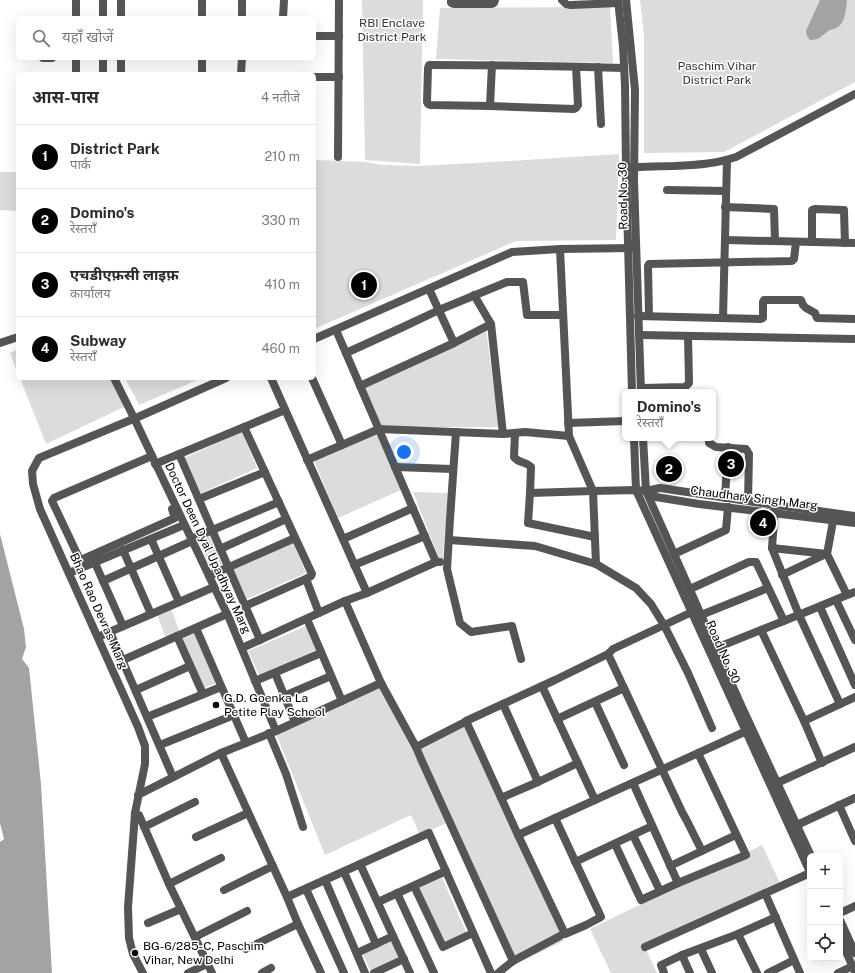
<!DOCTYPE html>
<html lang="hi">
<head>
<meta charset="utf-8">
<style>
	body { margin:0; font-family:"Public Sans","Noto Sans Devanagari",sans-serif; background:#f2f2f3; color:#2b2b33 }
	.controls { position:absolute; right:12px; bottom:12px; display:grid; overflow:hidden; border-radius:6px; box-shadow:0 4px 16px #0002 }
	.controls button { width:36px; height:36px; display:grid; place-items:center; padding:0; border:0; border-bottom:1px solid #e1e1e2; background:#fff; color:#2b2b33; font:20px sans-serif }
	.you { position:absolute; left:404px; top:452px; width:14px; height:14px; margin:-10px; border:3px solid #fff; border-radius:50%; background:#1a73e8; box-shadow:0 0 0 6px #1a73e833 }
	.badge { display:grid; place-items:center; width:26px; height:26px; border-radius:50%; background:#000; color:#fff; font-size:13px; font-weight:700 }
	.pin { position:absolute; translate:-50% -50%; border:2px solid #fff; box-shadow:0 1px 4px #0006 }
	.popup { position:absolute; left:622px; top:389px; width:94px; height:52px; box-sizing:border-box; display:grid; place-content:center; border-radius:6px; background:#fff; filter:drop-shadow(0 1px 3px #0005); font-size:13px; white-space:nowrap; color:#7c7c81 }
	.popup b { font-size:15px; color:#2b2b33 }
	.popup::after { content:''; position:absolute; left:50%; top:100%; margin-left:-8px; border:8px solid transparent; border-top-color:#fff }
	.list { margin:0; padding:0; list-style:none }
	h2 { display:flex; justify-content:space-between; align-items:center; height:52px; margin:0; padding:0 16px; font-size:17px }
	h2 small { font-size:13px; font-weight:400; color:#7c7c81 }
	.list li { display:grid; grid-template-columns:26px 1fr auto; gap:12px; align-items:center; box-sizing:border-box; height:64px; padding:0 16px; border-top:1px solid #e1e1e2 }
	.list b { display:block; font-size:15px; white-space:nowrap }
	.list p { margin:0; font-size:13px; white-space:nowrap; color:#7c7c81 }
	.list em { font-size:13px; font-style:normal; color:#7c7c81 }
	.icon { flex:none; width:22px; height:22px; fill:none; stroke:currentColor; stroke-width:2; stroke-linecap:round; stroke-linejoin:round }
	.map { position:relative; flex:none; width:855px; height:973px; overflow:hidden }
	.search { position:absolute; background:#fff; box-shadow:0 4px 16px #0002; left:16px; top:16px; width:300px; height:44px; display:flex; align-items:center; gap:10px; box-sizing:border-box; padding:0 14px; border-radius:6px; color:#7c7c81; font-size:15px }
	.panel { position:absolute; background:#fff; box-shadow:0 4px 16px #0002; left:16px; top:72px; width:300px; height:308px; border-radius:6px }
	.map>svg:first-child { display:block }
	.green { fill:#dcdcdc }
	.water { fill:#a3a3a3 }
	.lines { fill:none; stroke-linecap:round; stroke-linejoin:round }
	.minor { stroke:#555; stroke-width:8 }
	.poi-dot { fill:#000; stroke:#fff; stroke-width:1.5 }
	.labels { text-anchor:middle; stroke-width:3; stroke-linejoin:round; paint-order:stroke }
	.park-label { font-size:12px; fill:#333; stroke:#fff }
	.street-label { font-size:12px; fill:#000; stroke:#fff }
	.poi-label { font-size:12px; fill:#000; stroke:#fff; text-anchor:start }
</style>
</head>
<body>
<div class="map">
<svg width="855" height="973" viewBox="0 0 855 973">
	<rect width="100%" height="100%" fill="#fff"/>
	<g class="green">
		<path d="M362 0H423L420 164 365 160Z"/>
		<path d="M640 0H855V82L724 152 644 153V36Z"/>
		<path d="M610 7 613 63 436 59 440 8Z"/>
		<path d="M619 154 616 240 516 241 314 329V160L366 162 382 165 419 166 510 161Z"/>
		<path d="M0 172H18V211L0 210Z"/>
		<path d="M486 329 499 427H381L364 389Z"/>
		<path d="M18 349V374L10 353Z"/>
		<path d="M20 378H112L128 405 46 444Z"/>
		<path d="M125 378H202L139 405Z"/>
		<path d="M242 432 257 468 199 494 184 458Z"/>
		<path d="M376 434 401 490 338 518 314 461Z"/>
		<path d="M413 492 448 493 442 566Z"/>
		<path d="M209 535 223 566 212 571 198 541Z"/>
		<path d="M293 543 306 573 247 599 233 569Z"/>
		<path d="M171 608 180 633 166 639 157 614Z"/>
		<path d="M306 626 316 650 259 675 248 651Z"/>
		<path d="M194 633 216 683 204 688 181 639Z"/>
		<path d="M386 686 413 744 463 720 564 941 515 964 449 822 420 835 411 815 325 855 274 729Z"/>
		<path d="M762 845 781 885 646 950 657 973H611L590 929Z"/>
		<path d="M442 878 467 934 439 947 414 890Z"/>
		<path d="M391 940 399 958 371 972 363 954Z"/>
	</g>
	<g class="water">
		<path d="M820 0H847C846 8 846 21 838 27 835 29 830 29 827 32 820 37 819 40 810 40L807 36 806 31Z"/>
		<path d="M0 534 24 629 26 647 22 659 29 668 41 784 52 973H0V842L4 839 0 823Z"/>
	</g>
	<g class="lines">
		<g class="minor">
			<path d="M202 0V18"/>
			<path d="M451 0V3L454 4H492L494 3 495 0"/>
			<path d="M562 0 566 4 571 5 618 3"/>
			<path d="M618 0 623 46 625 85 626 169 632 392"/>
			<path d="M626 0 635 90 634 181 641 392"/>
			<path d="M76 18V0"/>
			<path d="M103 18V0"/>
			<path d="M121 18V0"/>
			<path d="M242 18V0"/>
			<path d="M283 18 284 0"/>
			<path d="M314 36H339"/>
			<path d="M43 58H52"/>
			<path d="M202 58V74"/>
			<path d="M576 67 578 105 576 108 574 109 490 106 430 105 428 104 427 102 428 68 429 65H432C496 65 560 66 624 68"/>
			<path d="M598 67 601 124"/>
			<path d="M76 74V58"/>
			<path d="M103 74V58"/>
			<path d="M121 74V58"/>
			<path d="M241 74 242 58"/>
			<path d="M314 77H339"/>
			<path d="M490 106 492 65"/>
			<path d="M338 157 339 0"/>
			<path d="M631 167C645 167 660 166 674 166 696 165 715 164 736 157L855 94"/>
			<path d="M667 190 726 191"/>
			<path d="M725 207 774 209 775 241"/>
			<path d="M725 240 855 243"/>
			<path d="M812 242V210L815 209 844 210V212L845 243"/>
			<path d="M560 249 569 436 593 491 596 564"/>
			<path d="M429 289 454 343"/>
			<path d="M474 295 491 324 503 434"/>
			<path d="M638 316 761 319 763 318V302L764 300H801L803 305 806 308 815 313 817 318 855 319"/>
			<path d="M649 316 648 266 649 264 792 261 794 259 796 242"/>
			<path d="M723 318 727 160"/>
			<path d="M336 330 436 562"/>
			<path d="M639 335 855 339"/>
			<path d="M314 339 512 252 560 249 633 248"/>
			<path d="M0 343 18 337"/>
			<path d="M346 353 403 327 439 310 507 282H523L527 315H563"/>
			<path d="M114 378 134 418 229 618 276 731"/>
			<path d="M271 378 367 593"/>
			<path d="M312 378 342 445"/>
			<path d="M360 386 454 343 491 324"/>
			<path d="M641 388 685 387 689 383 688 336"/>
			<path d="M568 423 625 421"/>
			<path d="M244 427 312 574 311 576 306 579 245 606"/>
			<path d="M456 432 450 519 447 569 460 623 471 632 512 626 521 659"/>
			<path d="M515 433 514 457C518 463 527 462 531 467L530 493 593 491 636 490 646 491 660 488 775 505 855 516"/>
			<path d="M634 438 636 490 810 872"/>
			<path d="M643 438 646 491 742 707 811 856"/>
			<path d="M709 438V443L716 447 746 449 749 454 748 501"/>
			<path d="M179 454 260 640"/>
			<path d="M152 456 54 498 52 501 80 560H81L175 518 172 509"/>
			<path d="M307 460 379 429 503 434 525 432 569 436"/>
			<path d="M155 464 285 410"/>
			<path d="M395 467 453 469"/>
			<path d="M646 491 656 497 699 504 855 523"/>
			<path d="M530 493 528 523 595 537"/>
			<path d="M725 498 728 447"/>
			<path d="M199 499 265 472"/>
			<path d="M775 505 772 548 799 615 840 704"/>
			<path d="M834 516 827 554 847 595 855 592"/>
			<path d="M151 539 179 602"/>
			<path d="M191 539 279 502"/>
			<path d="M343 539 413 508"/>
			<path d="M449 540 535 546 596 564 636 588 651 604 664 625 688 673 712 728"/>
			<path d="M772 548 827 554"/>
			<path d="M220 549 286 519"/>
			<path d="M123 550 151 614"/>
			<path d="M674 554 726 530 728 507"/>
			<path d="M95 563 123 626"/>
			<path d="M354 565 425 536"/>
			<path d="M69 573 184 525"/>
			<path d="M782 575 826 554"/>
			<path d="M209 576 295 538"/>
			<path d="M306 579 319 613"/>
			<path d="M103 581 192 541"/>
			<path d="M690 589 749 562H756L784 621"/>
			<path d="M836 600 855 640"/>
			<path d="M345 601 381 683 416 747 421 759 513 961"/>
			<path d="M820 607 855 685"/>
			<path d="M701 615 768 588"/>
			<path d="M307 619 342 701"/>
			<path d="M196 628 246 743"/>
			<path d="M761 630 804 721 822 763"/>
			<path d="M110 632 173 777"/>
			<path d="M177 636 203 694"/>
			<path d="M98 637 214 587"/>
			<path d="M242 648 345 601 367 593 436 562H440"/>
			<path d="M716 648 801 614 847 595"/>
			<path d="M608 654 682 812 687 821 702 851"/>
			<path d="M123 660 227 614"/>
			<path d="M275 673 295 722"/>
			<path d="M255 681 321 653"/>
			<path d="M542 686 595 800"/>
			<path d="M136 690 190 666"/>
			<path d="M284 696 331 676"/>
			<path d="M595 702 624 765"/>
			<path d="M147 717 221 687"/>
			<path d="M557 719 624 688"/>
			<path d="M804 721 855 697"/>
			<path d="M269 733 286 774 303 827"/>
			<path d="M160 745 234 715"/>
			<path d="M416 747 463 723"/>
			<path d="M221 753 287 897 298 924 321 973"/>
			<path d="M538 782 578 763"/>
			<path d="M633 783 678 883 746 855 698 753"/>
			<path d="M777 783 855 747"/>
			<path d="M138 795 221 753 276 731 381 683"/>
			<path d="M501 798 538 782 503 704"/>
			<path d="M839 805 855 841"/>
			<path d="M135 813 139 815 169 884 212 973"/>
			<path d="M555 818 601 917 586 925 565 934 518 835 466 721 555 680 608 654 613 649 692 612"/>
			<path d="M797 825 855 798"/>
			<path d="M144 827 195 802"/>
			<path d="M518 835 751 729"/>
			<path d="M633 835 660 891"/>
			<path d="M196 837 248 813"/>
			<path d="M615 844 641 900 678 883"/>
			<path d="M575 862 652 826"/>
			<path d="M360 864 410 973"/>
			<path d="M670 866 736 835"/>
			<path d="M344 872 376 944"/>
			<path d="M325 880 365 973"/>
			<path d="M169 884 221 858"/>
			<path d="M414 886 443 947 473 933"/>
			<path d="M306 889 344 973"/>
			<path d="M224 890 273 866"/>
			<path d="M397 893 434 973"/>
			<path d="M765 893 800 973"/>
			<path d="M287 897 429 833 491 973"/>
			<path d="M378 902 446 871"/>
			<path d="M840 913 855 906"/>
			<path d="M840 920 855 953"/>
			<path d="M148 923 181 909"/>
			<path d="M738 934 757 973"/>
			<path d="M195 937 247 911"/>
			<path d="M840 938 855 972"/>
			<path d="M645 947 810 873"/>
			<path d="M246 949 298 924"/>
			<path d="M701 949 712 973"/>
			<path d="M357 953 393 936"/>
			<path d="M682 955 690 973"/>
			<path d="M143 973 133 954 129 938 128 907 135 813 145 764V746L138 727 40 509 33 484 32 471 39 458 138 417 226 378"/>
			<path d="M188 973 207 964"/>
			<path d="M262 973 271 968"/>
			<path d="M374 973 404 959"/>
			<path d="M498 973 513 961 560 936"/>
			<path d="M664 973 661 965 682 955 738 934 776 917"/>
			<path d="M768 973 794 960"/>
			<path d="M838 973 853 966"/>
		</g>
	</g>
	<g class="poi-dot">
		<circle cx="216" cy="705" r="4"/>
		<circle cx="135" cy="953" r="4"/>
	</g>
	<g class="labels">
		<g class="park-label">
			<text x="392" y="27">RBI Enclave<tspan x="392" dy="14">District Park</tspan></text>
			<text x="717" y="70">Paschim Vihar<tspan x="717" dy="14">District Park</tspan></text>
		</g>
		<g class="street-label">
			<text transform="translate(623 196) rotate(-91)" y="4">Road No. 30</text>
			<text transform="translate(754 498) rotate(7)" y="4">Chaudhary Singh Marg</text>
			<text transform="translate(208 548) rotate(65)" y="4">Doctor Deen Dyal Upadhyay Marg</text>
			<text transform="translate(99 611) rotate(66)" y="4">Bhao Rao Devras Marg</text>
			<text transform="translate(723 652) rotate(66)" y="4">Road No. 30</text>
		</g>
		<g class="poi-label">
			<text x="224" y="702">G.D. Goenka La<tspan x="224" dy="14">Petite Play School</tspan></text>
			<text x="143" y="950">BG-6/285-C, Paschim<tspan x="143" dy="14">Vihar, New Delhi</tspan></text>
		</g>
	</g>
</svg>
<div class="controls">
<button>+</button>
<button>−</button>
<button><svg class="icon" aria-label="locate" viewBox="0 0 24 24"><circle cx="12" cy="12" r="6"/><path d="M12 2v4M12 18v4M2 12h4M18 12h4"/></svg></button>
</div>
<div class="you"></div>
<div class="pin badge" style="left:364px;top:285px">1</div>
<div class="pin badge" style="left:669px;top:469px">2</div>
<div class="popup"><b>Domino's</b>रेस्तराँ</div>
<div class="pin badge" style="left:731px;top:464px">3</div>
<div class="pin badge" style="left:763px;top:523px">4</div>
<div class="search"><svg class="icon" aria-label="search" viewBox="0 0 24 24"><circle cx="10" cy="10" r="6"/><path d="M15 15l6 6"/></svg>यहाँ खोजें</div>
<section class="panel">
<h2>आस-पास<small>4 नतीजे</small></h2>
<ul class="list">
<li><span class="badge">1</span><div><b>District Park</b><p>पार्क</p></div><em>210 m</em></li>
<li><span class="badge">2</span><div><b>Domino's</b><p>रेस्तराँ</p></div><em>330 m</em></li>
<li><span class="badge">3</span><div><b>एचडीएफ़सी लाइफ़</b><p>कार्यालय</p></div><em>410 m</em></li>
<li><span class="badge">4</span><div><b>Subway</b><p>रेस्तराँ</p></div><em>460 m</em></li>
</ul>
</section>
</div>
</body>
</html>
